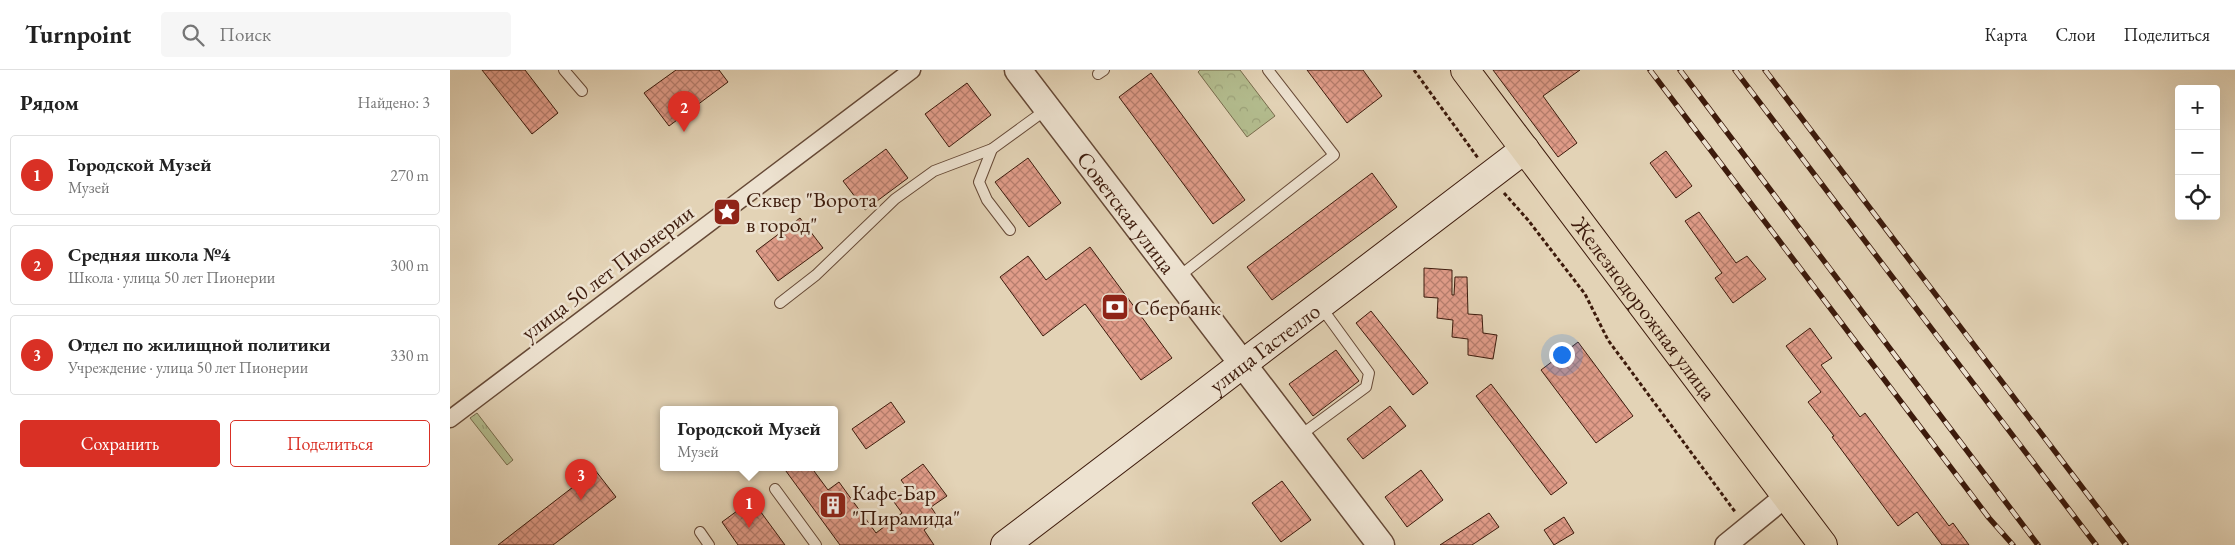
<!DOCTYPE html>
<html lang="ru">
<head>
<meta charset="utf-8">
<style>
	body { margin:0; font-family:"EB Garamond",serif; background:#f6f6f6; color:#222 }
	.controls { position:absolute; right:15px; top:15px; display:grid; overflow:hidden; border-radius:5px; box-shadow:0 5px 20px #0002 }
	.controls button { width:45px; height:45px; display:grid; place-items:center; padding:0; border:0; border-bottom:1px solid #e0e0e0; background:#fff; color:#222; font:25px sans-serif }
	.you { position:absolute; left:1111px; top:284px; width:18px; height:18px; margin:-12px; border:4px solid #fff; border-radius:50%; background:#1a73e8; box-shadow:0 0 0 8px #1a73e833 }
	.badge { display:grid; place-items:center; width:32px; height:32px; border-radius:50%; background:#d93025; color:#fff; font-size:16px; font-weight:700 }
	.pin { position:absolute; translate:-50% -41px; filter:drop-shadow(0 1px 2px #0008) }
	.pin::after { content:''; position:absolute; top:26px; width:18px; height:15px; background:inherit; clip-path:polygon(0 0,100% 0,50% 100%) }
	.popup { position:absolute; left:210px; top:336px; width:178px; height:65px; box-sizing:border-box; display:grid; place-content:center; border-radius:5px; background:#fff; filter:drop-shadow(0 1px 4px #0005); font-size:16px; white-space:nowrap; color:#767676 }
	.popup b { font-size:19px; color:#222 }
	.popup::after { content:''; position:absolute; left:50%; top:100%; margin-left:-10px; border:10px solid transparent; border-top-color:#fff }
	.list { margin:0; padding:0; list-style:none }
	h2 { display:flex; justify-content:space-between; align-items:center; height:65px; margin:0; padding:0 20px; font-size:21px }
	h2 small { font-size:16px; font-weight:400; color:#767676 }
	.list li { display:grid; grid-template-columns:32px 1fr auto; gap:15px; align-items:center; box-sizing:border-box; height:80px; margin:0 10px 10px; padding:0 10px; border:1px solid #e0e0e0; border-radius:5px }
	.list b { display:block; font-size:19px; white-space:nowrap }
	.list p { margin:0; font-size:16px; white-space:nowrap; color:#767676 }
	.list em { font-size:16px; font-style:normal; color:#767676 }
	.actions { display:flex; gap:10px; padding:15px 20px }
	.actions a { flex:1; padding:11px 0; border:1px solid #d93025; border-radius:5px; text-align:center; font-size:18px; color:#d93025 }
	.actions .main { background:#d93025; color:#fff }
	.icon { flex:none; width:28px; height:28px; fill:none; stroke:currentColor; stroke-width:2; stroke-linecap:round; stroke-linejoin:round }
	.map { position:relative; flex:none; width:1785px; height:475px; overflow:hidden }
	header { display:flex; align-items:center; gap:30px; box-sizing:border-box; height:70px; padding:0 25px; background:#fff; border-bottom:1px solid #e0e0e0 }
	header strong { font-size:24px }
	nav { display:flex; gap:28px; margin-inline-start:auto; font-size:18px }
	.search { width:350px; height:45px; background:#f6f6f6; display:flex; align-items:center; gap:12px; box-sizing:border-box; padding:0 18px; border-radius:5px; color:#767676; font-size:19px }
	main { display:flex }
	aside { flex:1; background:#fff }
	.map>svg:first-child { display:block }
	.grass { fill:url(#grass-tufts); stroke:#786c4d }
	.park { fill:url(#park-crowns); stroke:#786c4d }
	.building { fill:url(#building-cross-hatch); stroke:#3d1b0c }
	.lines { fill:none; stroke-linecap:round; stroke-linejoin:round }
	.service-casing { stroke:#664936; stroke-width:12 }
	.pedestrian-casing { stroke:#664936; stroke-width:19 }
	.minor-casing { stroke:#664936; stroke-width:24 }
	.tertiary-casing { stroke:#664936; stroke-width:29 }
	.secondary-casing { stroke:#3d1b0c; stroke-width:30 }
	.primary-casing { stroke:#3d1b0c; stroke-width:30 }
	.path { stroke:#3d1b0c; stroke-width:3; stroke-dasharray:4 2.5; stroke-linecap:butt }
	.service { stroke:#ede2d0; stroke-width:10 }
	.pedestrian { stroke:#ede2d0; stroke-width:16 }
	.minor { stroke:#ede2d0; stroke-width:21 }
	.tertiary { stroke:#ede2d0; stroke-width:26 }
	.secondary { stroke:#ede2d0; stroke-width:28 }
	.primary { stroke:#e3d3b6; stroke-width:28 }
	.rail-casing { stroke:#3d1b0c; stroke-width:5.5 }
	.rail { stroke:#ede2d0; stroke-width:4; stroke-dasharray:11; stroke-linecap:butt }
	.labels { text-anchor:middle; stroke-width:5; stroke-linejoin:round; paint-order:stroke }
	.poi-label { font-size:22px; fill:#3d1b0c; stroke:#ede2d0; text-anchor:start }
	.street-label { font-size:22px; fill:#3d1b0c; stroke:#ede2d0 }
</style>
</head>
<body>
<header>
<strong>Turnpoint</strong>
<div class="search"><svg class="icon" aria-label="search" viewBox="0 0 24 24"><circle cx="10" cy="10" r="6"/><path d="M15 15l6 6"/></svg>Поиск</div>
<nav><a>Карта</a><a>Слои</a><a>Поделиться</a></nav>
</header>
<main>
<aside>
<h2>Рядом<small>Найдено: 3</small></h2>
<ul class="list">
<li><span class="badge">1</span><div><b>Городской Музей</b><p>Музей</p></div><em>270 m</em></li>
<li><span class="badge">2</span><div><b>Средняя школа №4</b><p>Школа · улица 50 лет Пионерии</p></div><em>300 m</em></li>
<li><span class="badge">3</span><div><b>Отдел по жилищной политики</b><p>Учреждение · улица 50 лет Пионерии</p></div><em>330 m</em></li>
</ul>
<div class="actions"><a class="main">Сохранить</a><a>Поделиться</a></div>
</aside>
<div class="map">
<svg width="1785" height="475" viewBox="0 0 1785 475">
	<defs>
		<pattern id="grass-tufts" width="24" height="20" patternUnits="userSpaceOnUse" patternTransform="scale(1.25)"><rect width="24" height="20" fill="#b3bc8e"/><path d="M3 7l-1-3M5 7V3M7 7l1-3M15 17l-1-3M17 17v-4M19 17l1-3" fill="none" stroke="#9ba179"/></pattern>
		<pattern id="park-crowns" width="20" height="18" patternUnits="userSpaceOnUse" patternTransform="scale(1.25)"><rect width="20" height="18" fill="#b3bc8e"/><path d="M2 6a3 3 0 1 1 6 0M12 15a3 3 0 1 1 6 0" fill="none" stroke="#9ba179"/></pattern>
		<pattern id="building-cross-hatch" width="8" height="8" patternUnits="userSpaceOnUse" patternTransform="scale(1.25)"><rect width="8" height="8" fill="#e09c89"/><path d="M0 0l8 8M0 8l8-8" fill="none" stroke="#b77e6e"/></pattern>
	</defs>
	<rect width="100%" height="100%" fill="#e3d3b6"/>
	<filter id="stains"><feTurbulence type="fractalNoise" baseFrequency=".004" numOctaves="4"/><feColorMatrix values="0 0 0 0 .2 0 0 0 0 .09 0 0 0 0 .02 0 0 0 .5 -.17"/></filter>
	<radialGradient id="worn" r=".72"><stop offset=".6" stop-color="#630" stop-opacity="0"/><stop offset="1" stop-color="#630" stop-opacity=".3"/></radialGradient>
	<path class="grass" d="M27 343 63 390 57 395 20 348Z"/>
	<path class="park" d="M750 0H790L825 46 797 67 748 2Z"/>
	<g class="building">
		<path d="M32 0H75L108 43 82 64Z"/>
		<path d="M226 0H269L278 12 219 56 194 23Z"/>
		<path d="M857 0H913L932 26 897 53Z"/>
		<path d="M1043 0H1130L1093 26 1127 73 1108 87Z"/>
		<path d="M701 3 795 130 763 154 669 27Z"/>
		<path d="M517 13 541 45 499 77 475 44Z"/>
		<path d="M436 79 458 108 415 140 393 111Z"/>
		<path d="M1216 81 1242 116 1226 128 1200 93Z"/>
		<path d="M578 88 611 133 579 157 545 112Z"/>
		<path d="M922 103 947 137 822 230 797 197Z"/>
		<path d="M1249 142 1286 193 1297 186 1316 209 1283 233 1265 208 1272 203 1235 151Z"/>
		<path d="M350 148 373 178 328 211 306 181Z"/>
		<path d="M640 177 722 288 691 310 635 234 593 266 550 207 578 186 596 210Z"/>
		<path d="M974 198 1002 200V225H1004L1005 207H1017L1018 244 1032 245 1033 263 1047 265 1043 289 1018 285V269L1002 267 1003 250 987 248 988 228 974 227Z"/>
		<path d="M921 241 978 313 963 325 906 253Z"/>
		<path d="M1360 258 1382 288 1371 295 1410 347 1415 343 1499 456 1503 453 1519 475H1492L1467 442 1448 456 1382 367 1384 366 1358 332 1371 322 1336 276Z"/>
		<path d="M1128 272 1183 346 1146 373 1091 300Z"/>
		<path d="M886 280 909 311 863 346 839 314Z"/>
		<path d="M1041 314 1117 413 1101 425 1026 326Z"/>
		<path d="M441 332 455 352 416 379 402 359Z"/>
		<path d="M940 336 956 356 913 389 897 369Z"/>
		<path d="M473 394 497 426 481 437 489 449 474 460 484 475H390L333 397H361L378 420 389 412 426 463 452 443 444 432 459 421 451 410Z"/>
		<path d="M145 400 166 427 103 475H48Z"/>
		<path d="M971 400 993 430 957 457 935 427Z"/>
		<path d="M832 411 861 450 831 472 802 433Z"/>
		<path d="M302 430 335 475H288L272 452Z"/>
		<path d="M1039 443 1049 457 1022 475H990Z"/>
		<path d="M1114 447 1124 463 1104 475 1094 460Z"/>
	</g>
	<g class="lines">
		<g class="service-casing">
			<g id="service">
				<path d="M114 0 132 21"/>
				<path d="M648 4 654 0"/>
				<path d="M542 79 529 112 537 130 560 160"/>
				<path d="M727 208 884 85 818 0"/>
				<path d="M330 233 366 205 445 129 484 101 542 79 597 39"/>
				<path d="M848 367 916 317 919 303 871 237"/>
				<path d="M325 419 366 475"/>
				<path d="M250 462 259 475"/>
			</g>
		</g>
		<g class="pedestrian-casing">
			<path id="pedestrian" d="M0 349 462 0"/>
		</g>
		<g class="minor-casing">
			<path id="minor" d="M1276 475 1336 426"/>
		</g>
		<g class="tertiary-casing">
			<g id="tertiary">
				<path id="s1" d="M568 0 931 475"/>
			</g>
		</g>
		<g class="secondary-casing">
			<g id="secondary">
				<path id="s2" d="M555 475 1075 79"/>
			</g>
		</g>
		<g class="primary-casing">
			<g id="primary">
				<path id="s3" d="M1015 0 1373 475"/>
			</g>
		</g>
		<g class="path">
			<path d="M964 0 1028 88"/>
			<path d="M1054 123 1078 150 1135 224 1158 270 1286 443"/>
		</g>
		<use href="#service" class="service"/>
		<use href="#pedestrian" class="pedestrian"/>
		<use href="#minor" class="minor"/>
		<use href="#tertiary" class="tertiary"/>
		<use href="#secondary" class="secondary"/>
		<use href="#primary" class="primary"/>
		<g class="rail-casing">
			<g id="rail">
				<path d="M1200 0 1539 448 1563 475"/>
				<path d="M1230 0 1588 475"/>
				<path d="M1285 0 1646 475"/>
				<path d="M1315 0 1676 475"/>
			</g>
		</g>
		<use href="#rail" class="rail"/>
	</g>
	<defs>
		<g id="sight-square" transform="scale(1.4375)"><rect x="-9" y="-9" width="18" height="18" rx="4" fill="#8f2418" stroke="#ede2d0"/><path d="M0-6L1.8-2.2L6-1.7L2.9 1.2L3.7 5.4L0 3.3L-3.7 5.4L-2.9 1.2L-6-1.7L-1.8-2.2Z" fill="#fff"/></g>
		<g id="bank-square" transform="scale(1.4375)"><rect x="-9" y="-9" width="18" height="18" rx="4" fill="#8f2418" stroke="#ede2d0"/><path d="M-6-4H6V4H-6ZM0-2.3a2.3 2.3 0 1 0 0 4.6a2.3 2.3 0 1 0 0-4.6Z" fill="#fff"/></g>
		<g id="building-square" transform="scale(1.4375)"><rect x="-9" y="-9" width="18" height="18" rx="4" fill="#8f2418" stroke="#ede2d0"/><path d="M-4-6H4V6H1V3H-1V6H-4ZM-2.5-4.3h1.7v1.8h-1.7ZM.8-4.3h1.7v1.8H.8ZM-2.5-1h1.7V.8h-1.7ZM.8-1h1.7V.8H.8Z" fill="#fff"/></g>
	</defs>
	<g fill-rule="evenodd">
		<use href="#sight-square" x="277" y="142"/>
		<use href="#bank-square" x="665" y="237"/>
		<use href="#building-square" x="383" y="435"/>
	</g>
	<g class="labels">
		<g class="poi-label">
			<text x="296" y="137">Сквер "Ворота<tspan x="296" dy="25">в город"</tspan></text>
			<text x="684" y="245">Сбербанк</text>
			<text x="402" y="430">Кафе-Бар<tspan x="402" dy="25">"Пирамида"</tspan></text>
		</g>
		<g class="street-label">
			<text dy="8" stroke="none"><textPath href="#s1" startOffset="179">Советская улица</textPath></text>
			<text transform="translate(157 202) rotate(-37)" y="8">улица 50 лет Пионерии</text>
			<text dy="8" stroke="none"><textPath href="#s3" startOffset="298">Железнодорожная улица</textPath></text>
			<text dy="8" stroke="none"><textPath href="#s2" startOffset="326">улица Гастелло</textPath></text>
		</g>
	</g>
	<rect width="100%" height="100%" filter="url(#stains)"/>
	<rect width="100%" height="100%" fill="url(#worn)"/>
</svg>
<div class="controls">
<button>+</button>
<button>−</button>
<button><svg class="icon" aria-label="locate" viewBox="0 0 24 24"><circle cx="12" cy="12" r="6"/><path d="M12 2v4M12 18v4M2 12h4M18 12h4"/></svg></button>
</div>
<div class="you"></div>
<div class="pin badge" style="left:299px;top:458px">1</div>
<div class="popup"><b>Городской Музей</b>Музей</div>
<div class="pin badge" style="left:234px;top:62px">2</div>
<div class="pin badge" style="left:131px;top:430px">3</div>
</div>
</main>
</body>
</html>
